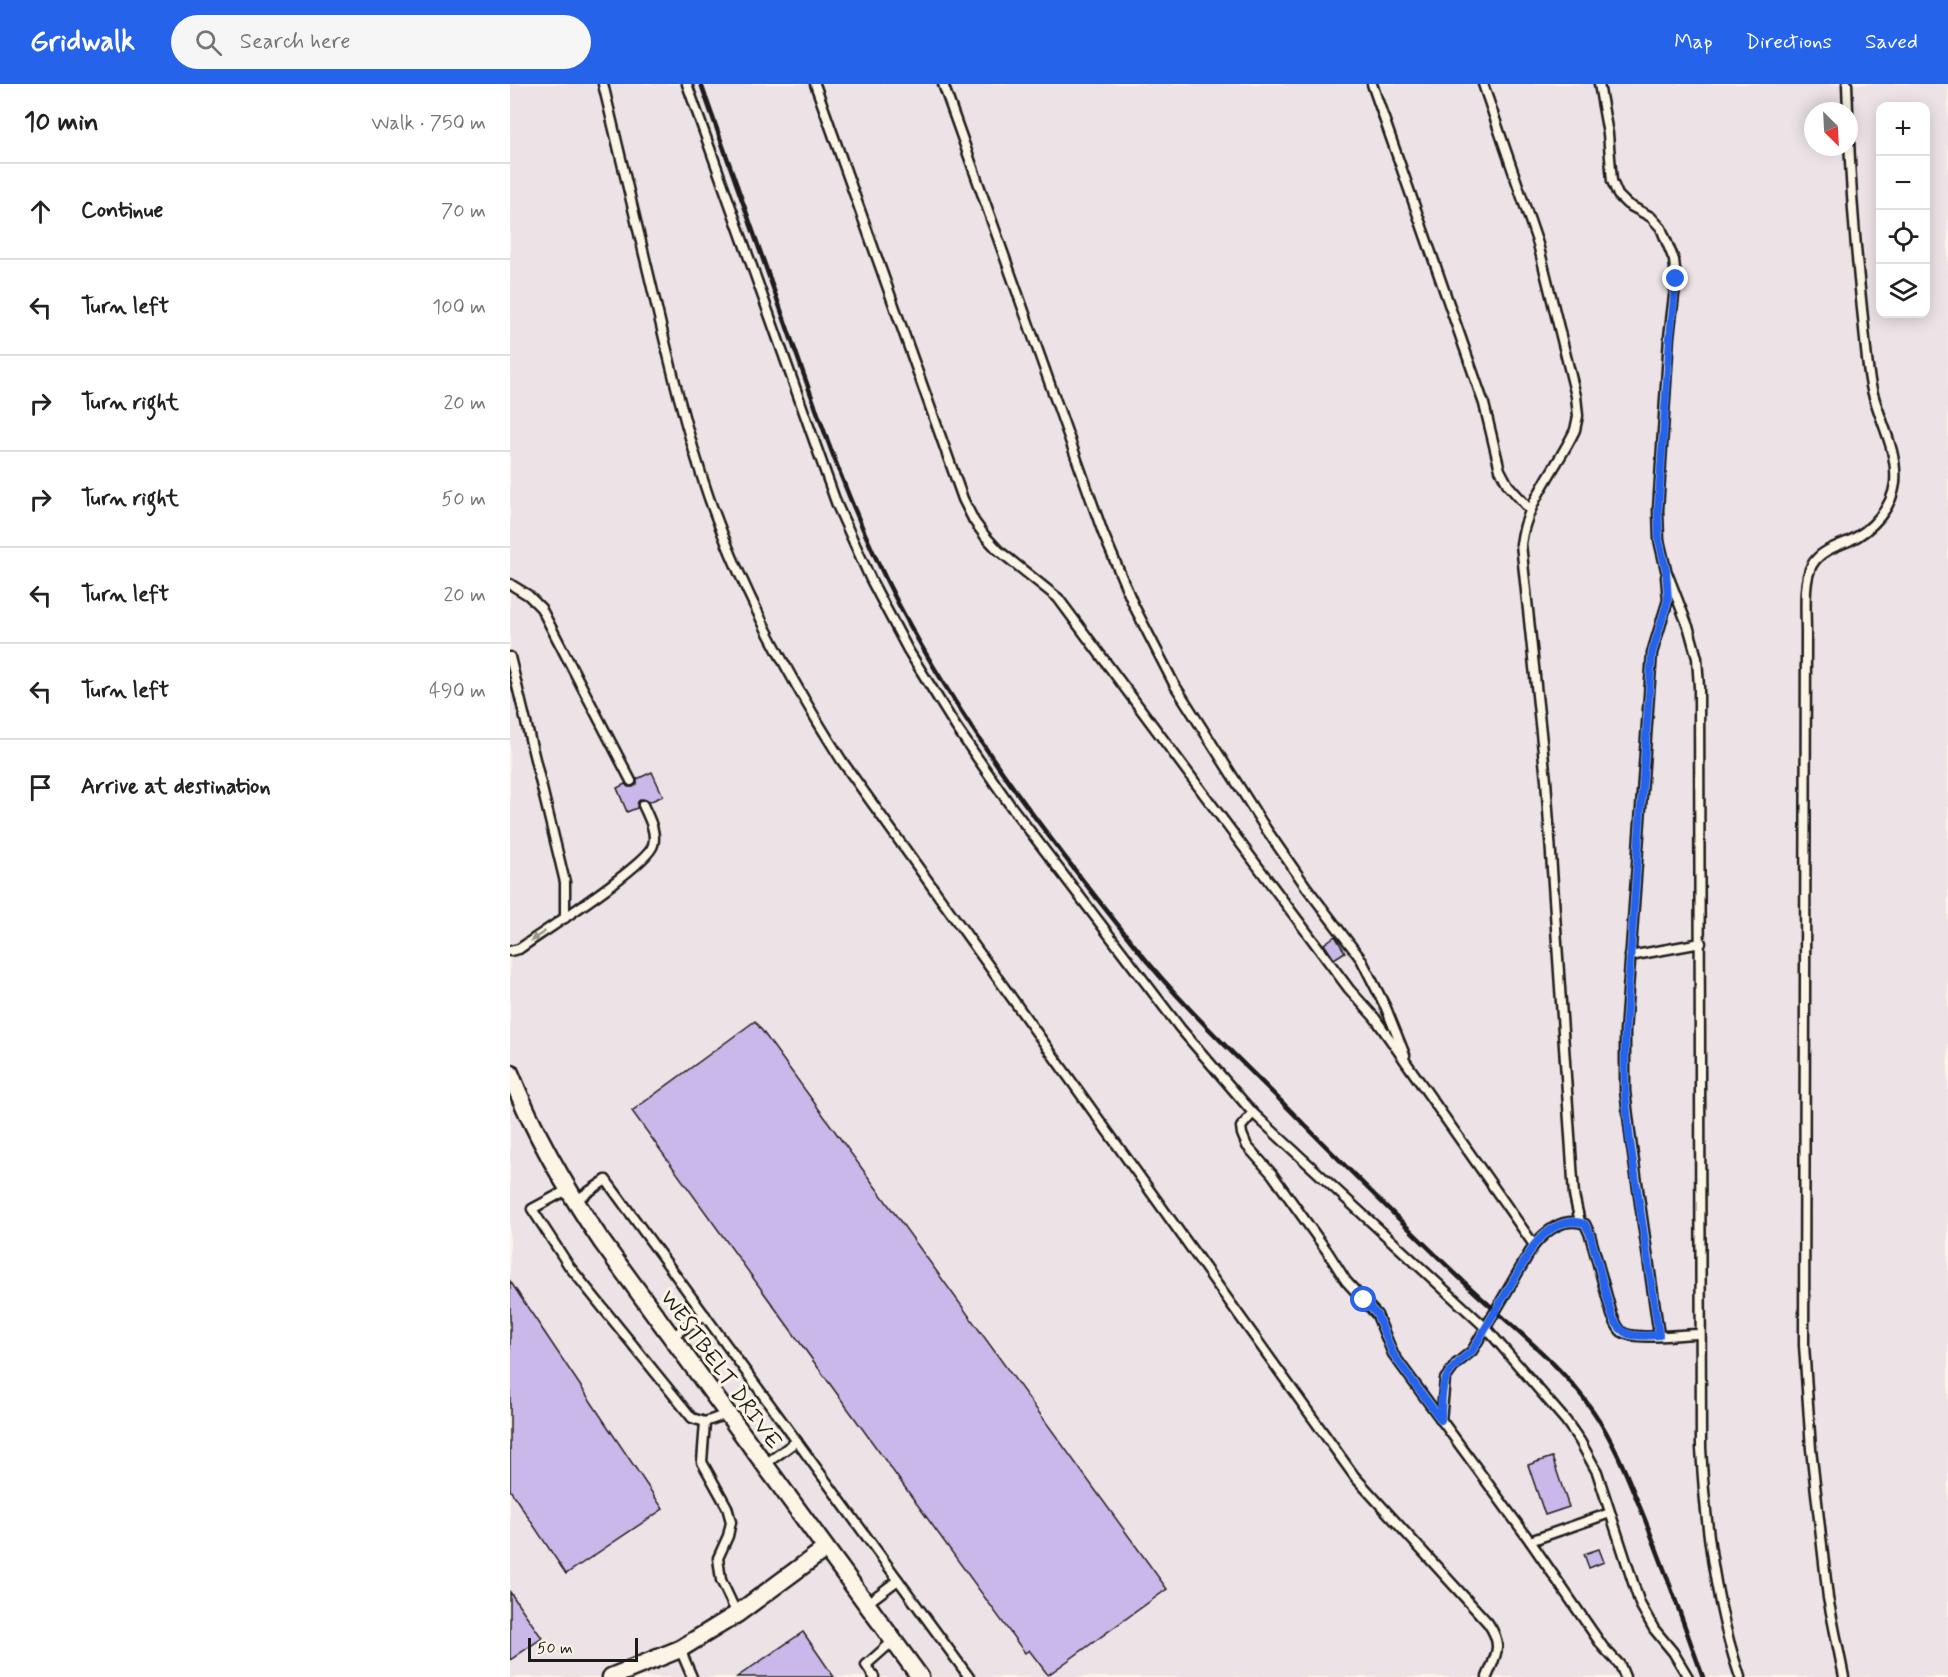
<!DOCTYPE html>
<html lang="en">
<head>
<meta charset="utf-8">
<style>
	body { margin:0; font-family:Mynerve,sans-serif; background:#f6f6f6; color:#222 }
	.controls { position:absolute; right:18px; top:18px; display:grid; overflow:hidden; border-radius:12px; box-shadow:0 3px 15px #0003 }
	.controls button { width:54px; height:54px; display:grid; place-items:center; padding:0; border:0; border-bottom:2px solid #e0e0e0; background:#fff; color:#222; font:30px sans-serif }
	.compass { position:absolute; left:1294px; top:18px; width:54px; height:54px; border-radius:50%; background:#fff; box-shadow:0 3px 15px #0003; rotate:156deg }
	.scale { position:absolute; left:18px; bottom:15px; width:110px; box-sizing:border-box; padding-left:6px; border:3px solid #1c1c1c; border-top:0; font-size:16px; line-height:21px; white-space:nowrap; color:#1c1c1c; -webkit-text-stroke:4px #fcf5e5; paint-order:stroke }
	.stop { position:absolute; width:18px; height:18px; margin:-14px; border:4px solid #2563eb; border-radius:50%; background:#fff }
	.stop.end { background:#2563eb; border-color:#fff; box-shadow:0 2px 6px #0008 }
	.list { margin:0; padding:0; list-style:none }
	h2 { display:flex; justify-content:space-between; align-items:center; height:78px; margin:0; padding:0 24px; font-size:26px }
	h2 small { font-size:20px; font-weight:400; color:#767676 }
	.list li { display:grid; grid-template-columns:39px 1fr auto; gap:18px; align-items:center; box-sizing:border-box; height:96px; padding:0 24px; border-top:2px solid #e0e0e0 }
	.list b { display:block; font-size:22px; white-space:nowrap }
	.list em { font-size:20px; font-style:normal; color:#767676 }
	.icon { flex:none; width:33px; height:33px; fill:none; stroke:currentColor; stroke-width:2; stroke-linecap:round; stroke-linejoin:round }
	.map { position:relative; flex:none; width:1438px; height:1593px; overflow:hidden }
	header { display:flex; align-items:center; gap:36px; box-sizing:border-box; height:84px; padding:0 30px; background:#2563eb; color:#fff }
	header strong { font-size:28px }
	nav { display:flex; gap:33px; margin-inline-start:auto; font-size:21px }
	.search { width:420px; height:54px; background:#f6f6f6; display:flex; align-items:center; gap:15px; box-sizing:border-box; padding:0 21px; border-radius:33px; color:#767676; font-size:22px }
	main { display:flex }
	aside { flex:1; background:#fff }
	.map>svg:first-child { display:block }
	.built { fill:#ede3e6; fill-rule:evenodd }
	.building { fill:#c9b8e9; stroke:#1c1c1c; stroke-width:1.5 }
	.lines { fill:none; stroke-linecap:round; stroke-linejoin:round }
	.lane-casing { stroke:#1c1c1c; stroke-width:13 }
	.street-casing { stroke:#1c1c1c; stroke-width:21 }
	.lane { stroke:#fcf5e5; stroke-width:8 }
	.street { stroke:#fcf5e5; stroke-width:16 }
	.rail { stroke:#1c1c1c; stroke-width:4.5 }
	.oneway { fill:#97938b }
	.route { stroke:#2563eb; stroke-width:8 }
	.labels { text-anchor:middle; stroke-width:6; stroke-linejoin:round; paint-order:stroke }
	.street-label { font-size:22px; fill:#1c1c1c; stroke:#fcf5e5 }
</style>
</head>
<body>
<header>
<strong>Gridwalk</strong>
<div class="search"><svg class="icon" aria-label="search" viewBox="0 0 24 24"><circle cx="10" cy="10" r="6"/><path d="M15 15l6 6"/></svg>Search here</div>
<nav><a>Map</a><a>Directions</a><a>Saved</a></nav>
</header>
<main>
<aside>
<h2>10 min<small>Walk · 750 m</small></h2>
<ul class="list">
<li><svg class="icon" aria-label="ahead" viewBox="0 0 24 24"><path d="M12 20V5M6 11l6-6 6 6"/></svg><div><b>Continue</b></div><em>70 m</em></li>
<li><svg class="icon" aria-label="left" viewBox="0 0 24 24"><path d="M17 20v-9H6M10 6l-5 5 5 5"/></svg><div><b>Turn left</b></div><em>100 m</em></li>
<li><svg class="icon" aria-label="right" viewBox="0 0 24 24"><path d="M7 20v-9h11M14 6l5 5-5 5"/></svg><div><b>Turn right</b></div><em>20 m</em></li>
<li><svg class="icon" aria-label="right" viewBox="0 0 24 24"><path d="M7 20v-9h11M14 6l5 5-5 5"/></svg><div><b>Turn right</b></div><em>50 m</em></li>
<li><svg class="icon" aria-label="left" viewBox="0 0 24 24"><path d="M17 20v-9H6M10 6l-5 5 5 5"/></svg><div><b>Turn left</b></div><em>20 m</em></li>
<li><svg class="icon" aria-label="left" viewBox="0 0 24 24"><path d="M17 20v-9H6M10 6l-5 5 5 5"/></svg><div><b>Turn left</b></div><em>490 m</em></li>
<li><svg class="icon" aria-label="arrive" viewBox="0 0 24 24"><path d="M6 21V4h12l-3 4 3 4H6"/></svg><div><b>Arrive at destination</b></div></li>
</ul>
</aside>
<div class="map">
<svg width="1438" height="1593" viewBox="0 0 1438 1593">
	<rect width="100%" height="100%" fill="#fcf5e5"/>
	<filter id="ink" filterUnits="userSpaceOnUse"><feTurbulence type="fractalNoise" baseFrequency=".0167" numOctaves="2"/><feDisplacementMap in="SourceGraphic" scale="12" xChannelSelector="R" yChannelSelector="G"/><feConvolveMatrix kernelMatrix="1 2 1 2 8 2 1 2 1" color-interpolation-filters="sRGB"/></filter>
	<g filter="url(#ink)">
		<path class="built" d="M0 0H1438V1593H0ZM1370 22H1416V230H1370ZM1303 27H1339V63H1303Z"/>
		<g class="building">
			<path d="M142 688 153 712 139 718 136 716 131 715 128 718 127 724 117 728 107 704 115 700 118 703H123L127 700V695Z"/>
			<path d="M825 852 835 868 824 875 814 860Z"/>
			<path d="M245 937 657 1505 538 1591 519 1566 515 1569 122 1027Z"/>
			<path d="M0 1197 153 1425 56 1490 0 1406Z"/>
			<path d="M1042 1373 1059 1423 1035 1431 1018 1381Z"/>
			<path d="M1089 1465 1094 1478 1079 1484 1074 1470Z"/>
			<path d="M0 1508 32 1554 0 1576Z"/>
			<path d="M293 1548 324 1593H227Z"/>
		</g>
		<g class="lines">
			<g class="lane-casing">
				<g id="lane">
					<path d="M93 0C110 71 127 141 144 212 160 280 176 347 199 414 232 507 279 594 332 677L845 1393 978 1539C993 1561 987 1569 977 1593"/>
					<path d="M177 0 327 421 361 496 398 566 446 643 500 721 670 944 743 1029 976 1244 1056 1337 1070 1357 1087 1388 1130 1520 1144 1545 1163 1568 1178 1593"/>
					<path d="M305 0 453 415 464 437 475 452 488 466 548 514 839 905 865 934 1024 1161"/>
					<path d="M433 0 593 449 624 522 664 600 756 745 797 804 851 875 876 924 895 971"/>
					<path d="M862 0 974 320 990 386 998 401 1020 426"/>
					<path d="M973 0 1028 160 1066 312 1068 332 1065 346C1047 384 1016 418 1011 460L1036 696 1064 1111 1070 1138"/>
					<path d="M1089 0 1098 50 1102 97 1108 111 1117 120 1141 133 1151 144 1164 176 1166 195 1159 253 1148 426 1149 456 1156 486 1179 545 1187 574 1189 603 1191 1364C1195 1437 1206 1523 1230 1593"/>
					<path d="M1337 0 1338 27"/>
					<path d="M0 500 18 511 31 524 121 697"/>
					<path d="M0 573 55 798V834"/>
					<path d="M0 867 9 865C31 849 138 781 143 761 147 748 138 732 133 721"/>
					<path d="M1120 872 1191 859"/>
					<path d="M743 1029 731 1043 732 1050 737 1062 762 1090 817 1167 836 1197 867 1231 883 1270 1020 1457 1093 1563 1110 1581 1115 1593"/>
					<path d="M57 1106 22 1125 59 1182 182 1334 195 1338 217 1330"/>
					<path d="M65 1117 96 1096 459 1593"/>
					<path d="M1149 1251 1121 1057 1115 1007V948L1142 569 1158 516 1156 493"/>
					<path d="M161 1253 195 1231"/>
					<path d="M931 1336 935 1295 946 1280 962 1267 1024 1161C1037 1146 1054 1132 1075 1140L1080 1151 1102 1231C1105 1237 1107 1244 1112 1248 1125 1257 1172 1250 1189 1250"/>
					<path d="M195 1338 192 1378 217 1423 221 1438 218 1452 208 1474 211 1496 227 1530"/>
					<path d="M254 1381 287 1357"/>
					<path d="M1020 1457 1100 1429"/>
					<path d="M356 1520 388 1496"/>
					<path d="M170 1565 182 1593"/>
					<path d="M364 1593 356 1581 383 1557"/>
					<path d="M1334 1593 1318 1514 1301 1365 1294 1261 1296 549C1296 530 1293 497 1302 481 1309 468 1326 462 1339 457 1362 446 1382 424 1385 399 1388 365 1368 334 1361 302 1356 277 1355 251 1352 225 1346 168 1341 111 1339 53"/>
				</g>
			</g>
			<g class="street-casing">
				<g id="street">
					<path d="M0 989C24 1049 56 1105 92 1158L410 1593"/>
					<path d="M101 1593 170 1565 227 1530 315 1465"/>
				</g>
			</g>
			<use href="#lane" class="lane"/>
			<use href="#street" class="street"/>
			<path class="rail" d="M191 0C222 88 253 175 284 263 315 351 346 439 389 521 453 643 538 754 624 861 668 917 719 965 769 1015 830 1077 891 1138 954 1198 998 1240 1048 1276 1083 1327 1103 1356 1116 1389 1129 1421 1153 1478 1172 1536 1193 1593"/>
		</g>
		<defs><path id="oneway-solid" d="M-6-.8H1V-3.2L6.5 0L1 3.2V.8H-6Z" transform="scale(1.5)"/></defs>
		<use class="oneway" href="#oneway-solid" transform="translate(28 852) rotate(146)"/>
	</g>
	<g class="lines" filter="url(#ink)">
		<path class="route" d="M854 1216 867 1231 883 1270 931 1336C932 1298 931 1291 962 1267L1024 1161C1037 1146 1054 1132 1075 1140L1080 1150 1102 1232C1114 1256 1124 1252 1149 1251L1120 1057 1115 1007V948L1142 569 1158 516 1156 486 1149 456 1148 426 1160 253 1166 195"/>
	</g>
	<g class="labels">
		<g class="street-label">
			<text transform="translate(212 1285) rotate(54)" y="8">WESTBELT DRIVE</text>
		</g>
	</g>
</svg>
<div class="controls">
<button>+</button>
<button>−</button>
<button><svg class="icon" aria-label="locate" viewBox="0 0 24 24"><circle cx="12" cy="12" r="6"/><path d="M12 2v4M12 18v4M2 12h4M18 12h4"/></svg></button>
<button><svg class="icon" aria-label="layers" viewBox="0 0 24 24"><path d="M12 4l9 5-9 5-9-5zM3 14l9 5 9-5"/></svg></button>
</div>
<svg class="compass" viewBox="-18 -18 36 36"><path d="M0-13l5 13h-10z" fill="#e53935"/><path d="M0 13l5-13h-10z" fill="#767676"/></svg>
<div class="scale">50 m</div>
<div class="stop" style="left:854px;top:1216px"></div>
<div class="stop end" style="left:1166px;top:195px"></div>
</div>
</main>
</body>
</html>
